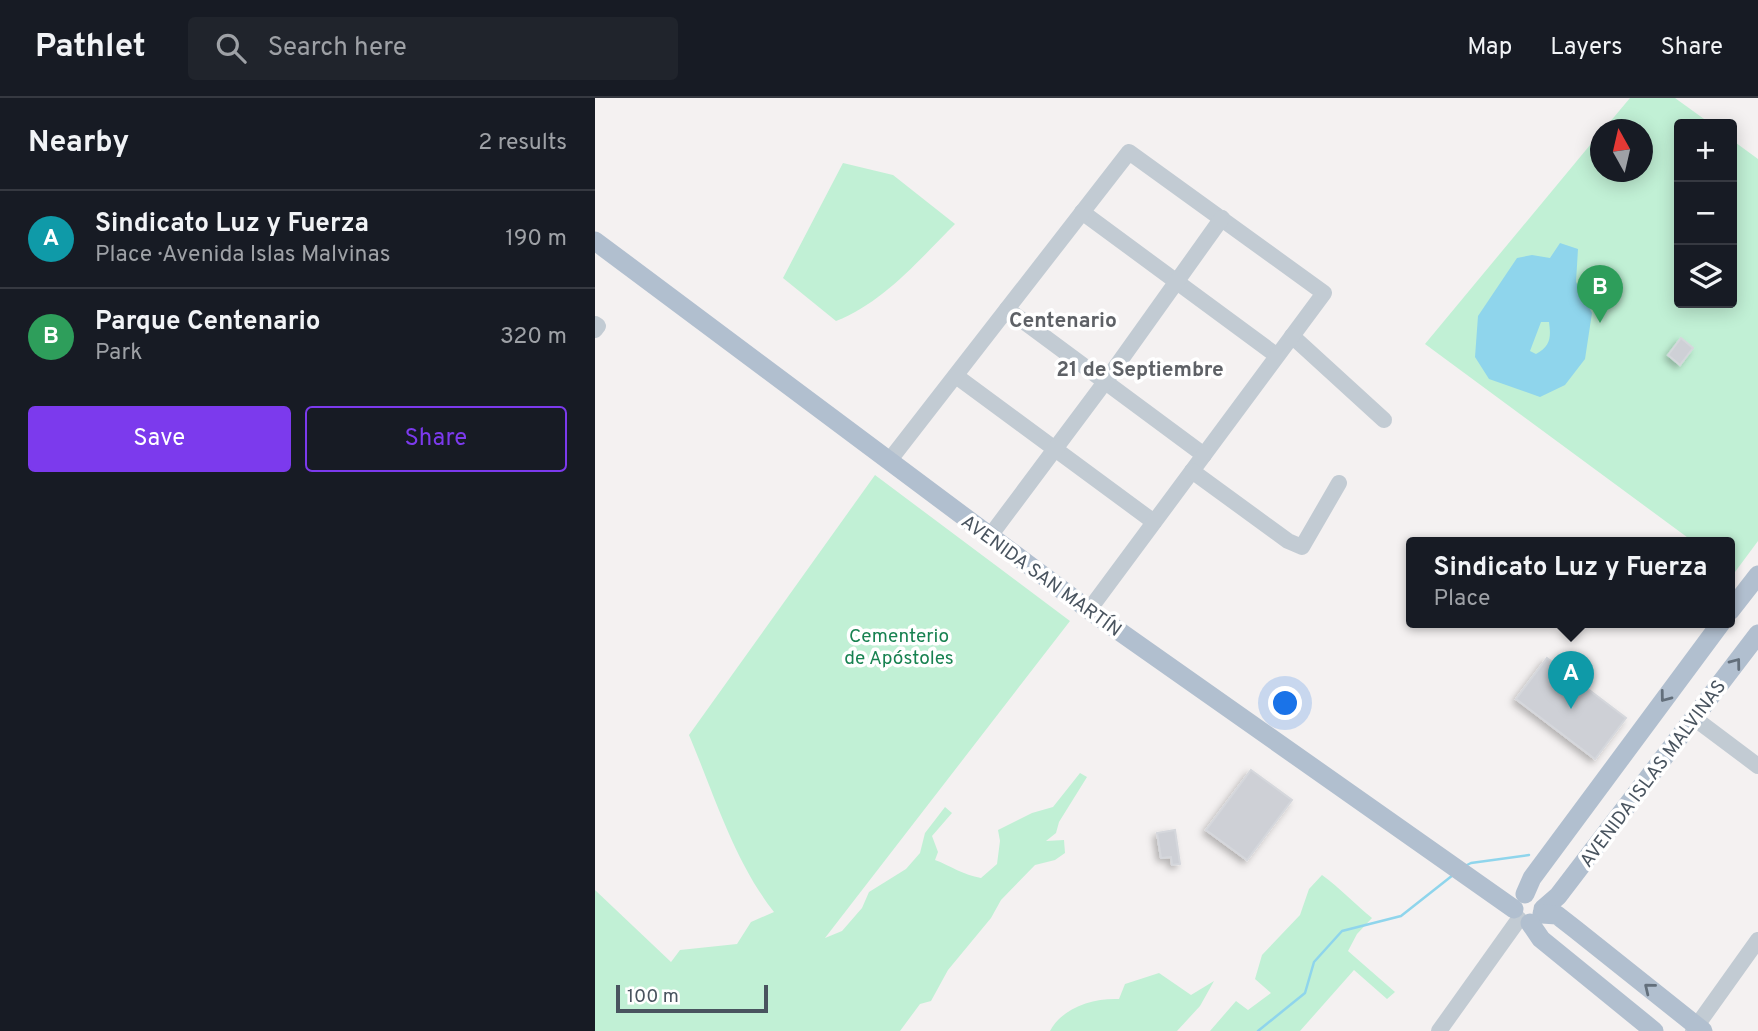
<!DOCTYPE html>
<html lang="en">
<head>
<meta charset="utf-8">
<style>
	body { margin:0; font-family:Overpass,sans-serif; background:#20242c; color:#f1f3f6 }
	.controls { position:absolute; right:21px; top:21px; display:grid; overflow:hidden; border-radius:7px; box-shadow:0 4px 18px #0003 }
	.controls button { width:63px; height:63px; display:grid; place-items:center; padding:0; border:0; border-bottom:2px solid #363941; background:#171b24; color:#f1f3f6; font:35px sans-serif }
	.compass { position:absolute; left:995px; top:21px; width:63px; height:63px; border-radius:50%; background:#171b24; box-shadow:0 4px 18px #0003; rotate:352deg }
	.scale { position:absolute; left:21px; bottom:18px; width:152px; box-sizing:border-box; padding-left:7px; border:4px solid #49545f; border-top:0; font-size:19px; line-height:24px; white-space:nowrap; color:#49545f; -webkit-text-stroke:5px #fff; paint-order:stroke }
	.you { position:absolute; left:691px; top:606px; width:24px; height:24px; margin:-18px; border:5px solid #fff; border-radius:50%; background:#1a73e8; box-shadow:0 0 0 10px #1a73e833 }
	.badge { display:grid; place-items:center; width:46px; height:46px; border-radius:50%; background:#7c3aed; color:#fff; font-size:23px; font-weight:700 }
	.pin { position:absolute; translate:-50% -58px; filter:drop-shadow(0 2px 4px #0008) }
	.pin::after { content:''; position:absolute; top:37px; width:24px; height:21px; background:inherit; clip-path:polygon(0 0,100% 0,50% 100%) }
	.popup { position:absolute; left:811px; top:439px; width:329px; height:91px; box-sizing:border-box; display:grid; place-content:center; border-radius:7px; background:#171b24; filter:drop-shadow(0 2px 5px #0005); font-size:23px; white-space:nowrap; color:#9ea1a6 }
	.popup b { font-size:26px; color:#f1f3f6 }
	.popup::after { content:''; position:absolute; left:50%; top:100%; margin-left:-14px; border:14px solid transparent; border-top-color:#171b24 }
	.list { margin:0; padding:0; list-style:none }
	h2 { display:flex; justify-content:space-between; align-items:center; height:91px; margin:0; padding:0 28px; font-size:30px }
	h2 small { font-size:23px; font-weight:400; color:#9ea1a6 }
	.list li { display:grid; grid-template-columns:46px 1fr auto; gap:21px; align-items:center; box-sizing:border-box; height:98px; padding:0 28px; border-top:2px solid #363941 }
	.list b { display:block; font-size:26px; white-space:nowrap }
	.list p { margin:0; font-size:23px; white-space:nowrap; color:#9ea1a6 }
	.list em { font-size:23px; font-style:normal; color:#9ea1a6 }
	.actions { display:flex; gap:14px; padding:21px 28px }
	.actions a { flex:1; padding:16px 0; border:2px solid #7c3aed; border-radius:7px; text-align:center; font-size:24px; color:#7c3aed }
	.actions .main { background:#7c3aed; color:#fff }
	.icon { flex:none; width:38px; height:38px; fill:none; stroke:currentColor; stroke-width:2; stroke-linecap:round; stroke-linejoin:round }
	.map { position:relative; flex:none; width:1163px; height:933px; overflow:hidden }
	header { display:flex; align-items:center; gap:42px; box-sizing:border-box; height:98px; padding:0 35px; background:#171b24; border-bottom:2px solid #363941 }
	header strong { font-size:33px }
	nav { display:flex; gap:38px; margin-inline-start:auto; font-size:24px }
	.search { width:490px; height:63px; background:#20242c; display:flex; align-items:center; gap:18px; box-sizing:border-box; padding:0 24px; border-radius:7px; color:#9ea1a6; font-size:26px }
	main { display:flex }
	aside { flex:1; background:#171b24 }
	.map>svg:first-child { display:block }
	.green { fill:#c1f0d5 }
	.water { fill:#8fd5ec; fill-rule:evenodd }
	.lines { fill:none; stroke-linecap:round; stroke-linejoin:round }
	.stream { stroke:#8fd5ec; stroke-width:2.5 }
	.building { fill:#ced0d6; stroke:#d5d7dc; stroke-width:2; filter:url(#shadow) }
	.minor { stroke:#c2cbd3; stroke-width:16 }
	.major { stroke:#b1bfcf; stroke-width:19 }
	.oneway { stroke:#636f7b }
	.labels { text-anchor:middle; stroke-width:7; stroke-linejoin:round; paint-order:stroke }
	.street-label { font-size:19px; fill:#49545f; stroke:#fff }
	.park-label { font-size:19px; fill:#188251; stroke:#fff }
	.neighbourhood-label { font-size:21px; font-weight:bold; fill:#5e6166; stroke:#fff }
</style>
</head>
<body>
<header>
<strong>Pathlet</strong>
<div class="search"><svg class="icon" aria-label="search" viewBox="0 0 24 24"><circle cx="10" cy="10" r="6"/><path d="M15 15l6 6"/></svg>Search here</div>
<nav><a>Map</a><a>Layers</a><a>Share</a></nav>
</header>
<main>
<aside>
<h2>Nearby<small>2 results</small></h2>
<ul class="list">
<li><span class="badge" style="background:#0f9aa8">A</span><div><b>Sindicato Luz y Fuerza</b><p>Place · Avenida Islas Malvinas</p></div><em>190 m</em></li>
<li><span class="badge" style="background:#2e9e5b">B</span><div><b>Parque Centenario</b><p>Park</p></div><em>320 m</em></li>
</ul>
<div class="actions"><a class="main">Save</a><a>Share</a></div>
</aside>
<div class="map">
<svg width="1163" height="933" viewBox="0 0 1163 933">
	<defs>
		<filter id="shadow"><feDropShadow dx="-3.5" dy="3.5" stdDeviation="3.5" flood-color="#0004"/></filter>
	</defs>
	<rect width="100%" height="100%" fill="#f4f1f1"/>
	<g class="green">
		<path d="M1035 0H1080L1116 26H1084V205H1137V42L1163 61V443L1140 474 1135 471V445H1100L830 246 1005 35 1006 74H1048V32L1009 31Z"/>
		<path d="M248 65 298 77 360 126C325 161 288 205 241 223L188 180Z"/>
		<path d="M280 377 475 523 230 840 247 833 267 810 274 794 311 771 325 755 330 735 350 709 357 715 337 738 343 754 340 762C356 768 368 777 386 780L402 766 405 743 403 732 437 715 458 709 485 675 492 679 464 724 461 735 451 743 469 742 470 755 460 762 440 767 406 802 396 820 353 872 336 903 325 906 305 933H0V792L76 864 85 852 142 846 156 824 179 814C139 763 119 696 94 637Z"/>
		<path d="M727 777C745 790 760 806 777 820L762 836 753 853 800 894 792 901 759 872 705 933H615L641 903 653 912 676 895 660 881 667 857 705 817 714 791Z"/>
		<path d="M564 875 596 897 619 883 605 908 582 933H455C468 909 498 900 524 901L530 886Z"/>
	</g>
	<path class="water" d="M965 145 983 151 981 184 997 215 990 261 970 287 945 299 894 281 880 259 883 218 922 160 937 157 955 160ZM946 224H954C956 239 956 248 941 256L935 253Z"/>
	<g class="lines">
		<g class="stream">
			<path d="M872 767 876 765 934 757"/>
			<path d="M663 933 710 895 719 864 747 833 806 818 858 777"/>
		</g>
	</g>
	<g class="building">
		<path d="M1086 240 1098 250 1085 267 1073 257Z"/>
		<path d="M952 560 1031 620 1000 661 921 601Z"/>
		<path d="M656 672 697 702 652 762 611 732Z"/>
		<path d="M580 732 585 766 577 767 576 759 566 760 562 735Z"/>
	</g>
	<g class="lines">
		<g class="minor">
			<path d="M487 114 681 257"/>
			<path d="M412 211 609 357"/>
			<path d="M0 226 3 228 0 232"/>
			<path d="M697 238 789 322"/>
			<path d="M361 278 559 424"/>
			<path d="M294 363 534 54 729 195 494 512"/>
			<path d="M597 373 693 443 707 449 744 385"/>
			<path d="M395 438 510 284 627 120"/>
			<path d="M1099 620 1163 668"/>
			<path d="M844 933 924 821"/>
			<path d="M1098 933 1163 842"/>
		</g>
		<g class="major">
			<path d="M0 143 494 512 919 811"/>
			<path d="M1135 513 1163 477"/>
			<path d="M930 796 937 780 1126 525"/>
			<path d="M948 811 963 798 1163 536"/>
			<path d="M947 816 962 817 980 831 1108 933"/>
			<path d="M935 825 946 841 1059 933"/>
		</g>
	</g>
	<defs><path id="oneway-chevron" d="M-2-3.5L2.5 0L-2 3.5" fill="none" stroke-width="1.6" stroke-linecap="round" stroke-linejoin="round" transform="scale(1.75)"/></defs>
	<g class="oneway">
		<use href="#oneway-chevron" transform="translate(1141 565) rotate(-53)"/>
		<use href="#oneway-chevron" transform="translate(1070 599) rotate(127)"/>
		<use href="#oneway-chevron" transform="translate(1054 890) rotate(-141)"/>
	</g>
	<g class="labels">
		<g class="street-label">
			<text transform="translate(447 477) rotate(36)" y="7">AVENIDA SAN MARTÍN</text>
			<text transform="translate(1057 675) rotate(-53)" y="7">AVENIDA ISLAS MALVINAS</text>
		</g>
		<g class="park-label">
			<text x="304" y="544">Cementerio<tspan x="304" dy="22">de Apóstoles</tspan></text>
		</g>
		<g class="neighbourhood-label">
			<text x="468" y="229">Centenario</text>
			<text x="545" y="278">21 de Septiembre</text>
		</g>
	</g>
</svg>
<div class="controls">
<button>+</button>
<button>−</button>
<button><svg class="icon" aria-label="layers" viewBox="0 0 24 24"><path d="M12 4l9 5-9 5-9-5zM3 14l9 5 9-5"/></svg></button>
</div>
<svg class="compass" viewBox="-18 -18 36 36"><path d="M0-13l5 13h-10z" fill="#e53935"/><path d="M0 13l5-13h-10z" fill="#9ea1a6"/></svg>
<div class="scale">100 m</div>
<div class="you"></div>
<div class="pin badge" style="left:976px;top:611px;background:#0f9aa8">A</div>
<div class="popup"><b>Sindicato Luz y Fuerza</b>Place</div>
<div class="pin badge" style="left:1005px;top:225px;background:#2e9e5b">B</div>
</div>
</main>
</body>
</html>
